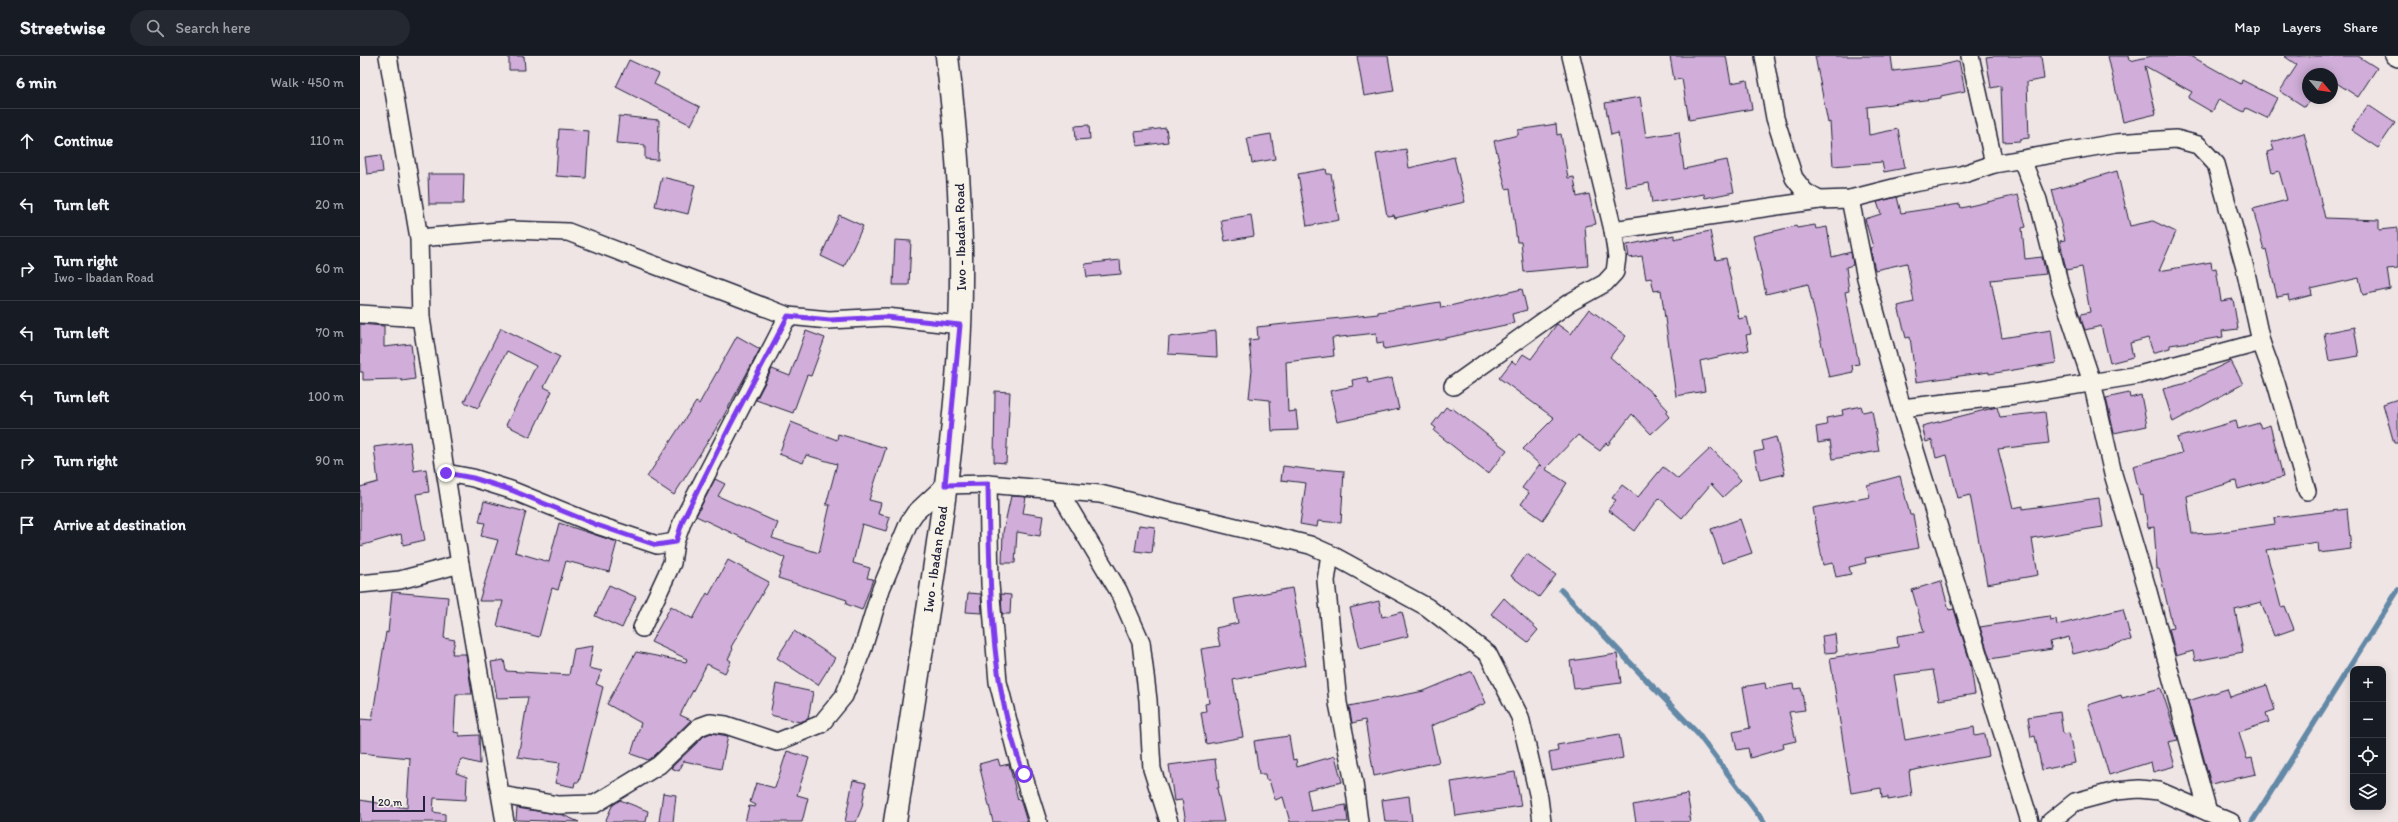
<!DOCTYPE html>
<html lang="en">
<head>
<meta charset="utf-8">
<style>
	body { margin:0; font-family:Itim,sans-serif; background:#242831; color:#f1f3f6 }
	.controls { position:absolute; right:12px; bottom:12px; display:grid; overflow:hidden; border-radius:8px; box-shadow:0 2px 10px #0003 }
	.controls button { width:36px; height:36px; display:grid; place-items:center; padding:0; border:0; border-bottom:1px solid #363941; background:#171b24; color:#f1f3f6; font:20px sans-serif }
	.compass { position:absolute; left:1942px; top:12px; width:36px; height:36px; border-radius:50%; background:#171b24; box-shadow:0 2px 10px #0003; rotate:119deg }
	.scale { position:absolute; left:12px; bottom:10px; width:53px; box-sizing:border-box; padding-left:4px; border:2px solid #22223b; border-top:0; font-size:11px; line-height:14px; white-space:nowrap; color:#22223b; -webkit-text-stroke:3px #f7f3e8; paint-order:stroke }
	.stop { position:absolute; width:12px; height:12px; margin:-9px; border:3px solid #7c3aed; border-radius:50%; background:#fff }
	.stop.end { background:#7c3aed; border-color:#fff; box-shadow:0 1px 4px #0008 }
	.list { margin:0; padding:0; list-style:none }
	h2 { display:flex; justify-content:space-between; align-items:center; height:52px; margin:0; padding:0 16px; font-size:17px }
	h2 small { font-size:13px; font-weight:400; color:#9ea1a6 }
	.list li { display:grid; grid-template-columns:26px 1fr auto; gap:12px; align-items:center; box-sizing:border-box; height:64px; padding:0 16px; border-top:1px solid #363941 }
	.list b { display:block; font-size:15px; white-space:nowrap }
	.list p { margin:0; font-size:13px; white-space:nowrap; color:#9ea1a6 }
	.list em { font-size:13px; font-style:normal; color:#9ea1a6 }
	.icon { flex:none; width:22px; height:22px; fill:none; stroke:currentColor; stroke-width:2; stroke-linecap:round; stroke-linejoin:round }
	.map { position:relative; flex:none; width:2038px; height:766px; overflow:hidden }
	header { display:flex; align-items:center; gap:24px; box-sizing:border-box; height:56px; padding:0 20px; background:#171b24; border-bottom:1px solid #363941 }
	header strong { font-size:19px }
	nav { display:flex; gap:22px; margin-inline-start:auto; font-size:14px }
	.search { width:280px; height:36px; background:#242831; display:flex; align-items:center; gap:10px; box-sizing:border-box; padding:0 14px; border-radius:22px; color:#9ea1a6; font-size:15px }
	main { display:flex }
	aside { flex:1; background:#171b24 }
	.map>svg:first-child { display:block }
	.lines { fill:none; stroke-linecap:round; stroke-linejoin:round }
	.stream { stroke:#6389a7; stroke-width:5.5 }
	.building { fill:#d0aed9; stroke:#22223b }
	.minor-casing { stroke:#22223b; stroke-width:20 }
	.primary-casing { stroke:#22223b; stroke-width:25 }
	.minor { stroke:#f7f3e8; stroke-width:17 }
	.primary { stroke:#f7f3e8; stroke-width:22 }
	.route { stroke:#7c3aed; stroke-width:5 }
	.labels { text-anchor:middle; stroke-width:3; stroke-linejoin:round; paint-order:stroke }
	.street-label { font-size:14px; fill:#22223b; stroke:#f7f3e8 }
</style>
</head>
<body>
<header>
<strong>Streetwise</strong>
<div class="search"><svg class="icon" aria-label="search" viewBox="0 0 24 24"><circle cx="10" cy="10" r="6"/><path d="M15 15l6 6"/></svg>Search here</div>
<nav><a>Map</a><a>Layers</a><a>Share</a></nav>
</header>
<main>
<aside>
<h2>6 min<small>Walk · 450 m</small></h2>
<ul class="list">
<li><svg class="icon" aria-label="ahead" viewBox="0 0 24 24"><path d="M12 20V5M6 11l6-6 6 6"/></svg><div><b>Continue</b></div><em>110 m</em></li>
<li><svg class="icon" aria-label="left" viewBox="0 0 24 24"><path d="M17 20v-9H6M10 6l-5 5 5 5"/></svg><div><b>Turn left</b></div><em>20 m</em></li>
<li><svg class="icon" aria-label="right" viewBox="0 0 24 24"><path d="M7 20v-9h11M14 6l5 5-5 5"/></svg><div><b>Turn right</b><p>Iwo - Ibadan Road</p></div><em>60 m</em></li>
<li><svg class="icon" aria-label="left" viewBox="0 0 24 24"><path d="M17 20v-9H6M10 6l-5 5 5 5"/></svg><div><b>Turn left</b></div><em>70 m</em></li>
<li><svg class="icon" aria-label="left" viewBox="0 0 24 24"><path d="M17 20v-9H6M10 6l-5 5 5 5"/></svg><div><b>Turn left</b></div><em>100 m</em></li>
<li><svg class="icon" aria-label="right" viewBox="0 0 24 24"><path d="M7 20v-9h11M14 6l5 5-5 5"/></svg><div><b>Turn right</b></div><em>90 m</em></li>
<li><svg class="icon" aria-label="arrive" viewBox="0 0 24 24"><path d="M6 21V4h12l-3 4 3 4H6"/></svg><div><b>Arrive at destination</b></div></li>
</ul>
</aside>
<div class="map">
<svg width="2038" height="766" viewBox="0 0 2038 766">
	<rect width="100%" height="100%" fill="#efe5e5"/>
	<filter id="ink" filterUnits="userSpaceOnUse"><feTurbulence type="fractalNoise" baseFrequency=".025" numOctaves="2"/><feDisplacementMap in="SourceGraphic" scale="8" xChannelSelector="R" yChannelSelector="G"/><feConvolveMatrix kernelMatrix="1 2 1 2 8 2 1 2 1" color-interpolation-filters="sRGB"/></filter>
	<g filter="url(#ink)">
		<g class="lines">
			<g class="stream">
				<path d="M1201 534 1338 678 1404 766"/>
				<path d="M1892 766 2038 534"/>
			</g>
		</g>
		<g class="building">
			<path d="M149 0H164L165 14H149Z"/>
			<path d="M997 0H1028L1034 35 1004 40Z"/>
			<path d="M1310 0H1366L1371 27 1387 24 1392 53 1329 64 1322 23 1314 24Z"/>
			<path d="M1455 0H1531L1533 15 1583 9 1599 5 1605 35 1581 40V42L1507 51 1509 79 1538 73 1545 112 1524 116 1522 106 1473 110 1470 66 1468 67Z"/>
			<path d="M1634 0H1681L1684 23 1667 26 1669 82 1660 83V85L1643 86 1641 30 1631 32 1626 1Z"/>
			<path d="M1748 0H1769L1770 5 1792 0H1831L1881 28 1882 24 1917 42 1907 62 1886 52 1884 56 1859 43 1852 56 1828 42 1832 36 1785 10 1796 58 1763 66Z"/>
			<path d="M1924 0H1998L2017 12 1998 41 1972 24V18H1948V42H1951L1945 51 1920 35 1937 9Z"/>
			<path d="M269 4 299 18 294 28 340 51 331 69 256 31Z"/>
			<path d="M1280 41 1286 81 1319 76 1324 113 1367 104 1374 136 1345 142 1344 138 1292 147 1289 127 1266 131 1258 77 1251 79 1245 47Z"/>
			<path d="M2008 49 2035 67 2018 92 1991 74Z"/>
			<path d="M259 60 299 64 298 104 285 103V89L256 87Z"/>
			<path d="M1196 68 1197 79 1201 78 1208 122 1214 121 1217 141 1229 138 1236 168 1225 170 1228 210 1164 216 1161 186H1157L1150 132 1146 133 1134 85 1158 79V74Z"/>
			<path d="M729 69 730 83 716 84 715 70Z"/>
			<path d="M806 72 808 86 777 90 775 76Z"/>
			<path d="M199 73 229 75 226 122 196 120Z"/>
			<path d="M1944 77 1965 162 2019 164V174L2038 172V212L2027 213 2030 233 2003 239 1999 222 1951 233 1952 239 1929 245 1928 239 1917 241 1906 193 1904 194 1893 153 1927 144 1919 115 1912 117 1907 96 1914 94 1911 86Z"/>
			<path d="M911 78 915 103 892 107 887 82Z"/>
			<path d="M1046 93 1049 112 1094 101 1105 146 1035 162 1034 159 1027 160 1016 98Z"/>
			<path d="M21 99 23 116 7 118 5 101Z"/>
			<path d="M966 113 967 118H971L979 164 947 170 938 118Z"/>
			<path d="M1757 115 1770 170 1793 165 1816 176 1799 215 1851 206 1852 213 1856 212 1861 245 1873 243 1878 273 1862 275 1863 281 1810 289V292L1795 296H1793L1788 282 1770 287 1773 301 1750 307 1741 270 1725 274 1722 266 1721 258 1730 256 1722 211 1706 214 1700 185 1705 184 1692 134Z"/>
			<path d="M68 118H104L103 148H69Z"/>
			<path d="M302 121 335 129 328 158 295 150Z"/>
			<path d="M1658 139 1666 171 1662 172 1665 203 1682 201 1686 218 1631 224 1642 282 1691 274 1696 307 1629 318V316L1556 326 1550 281 1546 282 1538 250 1554 246 1547 207 1515 214 1510 192 1513 191 1505 163 1521 158 1517 146 1537 141 1541 157 1600 148 1601 152Z"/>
			<path d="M479 159 503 170 484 211 461 200Z"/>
			<path d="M891 159 894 180 865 185 861 164Z"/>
			<path d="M1455 169 1456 173 1467 171 1472 201 1491 196 1493 209 1486 211 1489 235 1485 236 1499 308 1492 309 1493 316 1469 321 1448 228 1406 238 1393 180 1436 170 1437 172Z"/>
			<path d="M1350 175 1356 204 1366 202 1379 263 1387 261 1391 278 1386 279 1389 294 1340 305 1345 335 1316 340 1301 234 1294 235 1291 222 1286 223 1282 200 1269 202 1267 189 1314 179V183Z"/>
			<path d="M535 184 551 185 549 229H533Z"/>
			<path d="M760 204 761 218 727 221 725 208Z"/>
			<path d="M1162 233 1167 254 1152 258 1154 267 1086 282 1024 293 1023 286 1017 287 1016 277 972 282 974 300 926 306 928 356 936 355 938 374 912 375 910 344 889 342 892 314 889 284 898 283 897 271 1018 258V256L1080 246 1081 252Z"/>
			<path d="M1229 253 1266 280 1250 301 1293 338 1308 354 1306 357 1309 361 1291 378 1272 358 1248 389 1246 387 1240 395 1218 379 1185 413 1207 427 1183 464 1161 448 1169 437 1162 432 1179 409 1181 410 1163 393 1194 362 1139 322 1152 305 1156 308 1163 298 1171 303 1197 268 1211 278Z"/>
			<path d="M0 268 24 270V291L51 288 55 323 42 325 41 323 3 324V316H0Z"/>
			<path d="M1994 271 1999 300 1969 305 1964 277Z"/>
			<path d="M141 272 200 301 184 331 192 335 170 381 146 369 176 310 147 295 118 352 104 346Z"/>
			<path d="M446 275 465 282 451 320 447 319 433 357 396 344 412 313 430 320Z"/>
			<path d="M856 275 857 301 808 298 809 281Z"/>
			<path d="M377 280 400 293 362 363 314 439 287 421 336 346 339 348Z"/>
			<path d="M1871 305 1883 328 1813 366 1803 333 1823 328Z"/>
			<path d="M1007 321 1008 327 1032 322 1039 353 977 366 970 335 993 330 992 324Z"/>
			<path d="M635 335 650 336 646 407 634 406Z"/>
			<path d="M1769 337 1770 342 1781 339 1787 370 1754 377 1746 342Z"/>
			<path d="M2038 343V387H2034L2023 348Z"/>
			<path d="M1501 350 1503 356 1512 354 1519 395 1473 403 1470 385 1458 387 1456 371 1467 369 1466 362 1483 359 1482 354Z"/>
			<path d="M1086 351 1090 354 1092 352 1147 394 1128 418 1074 375 1076 372 1072 369Z"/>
			<path d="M1637 351 1640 361 1685 356 1689 387 1638 393 1653 452 1663 450V453L1739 442 1743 471 1672 482 1678 519 1627 528 1610 439 1598 442 1587 399 1576 402 1572 384 1566 386 1562 370Z"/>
			<path d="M1876 365 1878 373 1899 367 1901 372 1910 369 1923 421 1878 433 1876 425 1827 440 1832 478 1854 477 1915 468 1914 462 1987 453 1991 493 1959 497 1958 486 1906 494 1921 551 1925 550 1934 573 1914 580 1901 546 1875 553 1883 596 1835 605 1833 595 1816 600 1809 573 1813 572 1799 513H1797L1794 471 1788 472 1783 439 1780 440 1773 410 1822 397 1817 382Z"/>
			<path d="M431 366 477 384 478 378 526 392 509 444 521 447 518 458 530 461 526 475 502 468 493 507 510 512 507 522 513 523 502 554 486 548 487 544 418 522 425 502 336 460 355 423 365 428 358 440 418 467 412 482 459 497 470 449H466L477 408 446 399 443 407 419 398Z"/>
			<path d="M1416 381 1425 418 1400 424 1394 396 1404 394 1402 385Z"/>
			<path d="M50 386 54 415 66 413 69 436 56 438 65 484 43 489 41 478 0 490V431L18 426 14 391Z"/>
			<path d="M1351 392 1381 424 1363 441 1351 428 1322 462 1299 442 1275 475 1248 454 1256 444 1252 442 1262 429 1278 441 1303 411 1318 423Z"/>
			<path d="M923 410 961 415 962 413 984 415 981 467 958 465 957 471 940 468 946 427 921 424Z"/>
			<path d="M1540 420 1550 459H1553L1559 492 1505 502 1506 507 1489 511 1491 518 1476 521 1473 507 1463 509 1453 452 1510 441 1507 429Z"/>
			<path d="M651 440 666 441 663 457 683 460 680 480 657 476 655 507H642L643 476Z"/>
			<path d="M124 445 166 456 155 496 189 506 199 467 257 486 249 516 206 505 198 534 192 532 179 581 137 570 143 545H119L138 484 121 480 125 467 119 466Z"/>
			<path d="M1380 463 1392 497 1362 507 1351 473Z"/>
			<path d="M779 469 795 471 792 497 775 495Z"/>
			<path d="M1167 498 1196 519 1179 541 1151 520Z"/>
			<path d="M368 504 409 526 371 591 373 593 368 603 371 605 365 617 347 608 320 659 331 664 293 701 288 704 271 698 281 667 247 648 276 596 326 606 327 603 291 586 311 550 333 563 347 537 349 539Z"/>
			<path d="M1581 525 1589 554 1594 553 1610 606 1615 638 1579 644 1573 614 1534 619 1545 684 1614 671 1615 680 1625 678 1629 700 1549 715 1552 740 1528 744V741L1522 742 1521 732 1491 737 1470 602 1538 591 1537 580 1564 576 1552 534Z"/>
			<path d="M249 529 276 541 262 572 235 560Z"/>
			<path d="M932 532 946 609 873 624 883 681 846 688 841 656 846 655 845 648 849 647 841 593 860 590 856 572 878 567 874 543Z"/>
			<path d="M32 536 88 541 84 582 95 584 92 598H106L112 638H96L94 676 99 677V680L119 679 120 708 101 703 96 717 107 721 106 744 74 742 73 756 85 758V766H0V744L47 752 50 702 0 697V663L12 664 26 576 28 577Z"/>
			<path d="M608 537 621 538 622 557 606 556Z"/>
			<path d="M641 538 651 539 650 558H642Z"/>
			<path d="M1144 542 1178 574 1168 586 1131 558Z"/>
			<path d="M1019 545 1022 561 1042 556 1048 580 1000 592 990 552Z"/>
			<path d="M1763 553 1771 584 1713 598 1709 581 1690 586 1692 593 1630 603 1620 571 1689 560 1690 564 1696 563 1697 569Z"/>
			<path d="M434 575 475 602 458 629 417 602Z"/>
			<path d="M1475 578 1477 596 1464 597 1462 580Z"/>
			<path d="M233 590 229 612 242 615 236 628 243 631 219 726H215L214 731 195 727 200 707 158 701 168 641 137 642 131 606 144 604 146 615 209 619 214 593Z"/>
			<path d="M1257 598 1261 627 1214 633 1210 605Z"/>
			<path d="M1112 615 1126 647 1071 670 1079 706 1014 720 1005 664 992 667 989 650 1064 635Z"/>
			<path d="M1405 627 1406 633 1433 628 1434 633 1441 632 1445 654 1429 656 1436 685 1423 688 1424 692 1390 702 1388 692 1377 694 1373 676 1390 672 1383 631Z"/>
			<path d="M416 628 453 636 448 663 440 666 410 659Z"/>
			<path d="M1907 629 1915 654 1906 657 1909 666 1879 676 1887 703 1892 702 1896 718 1851 728 1828 645 1867 633 1870 641Z"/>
			<path d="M1801 632 1818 684 1808 686 1815 710 1793 716 1791 706 1749 719 1728 649 1761 639 1762 642Z"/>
			<path d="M1700 656 1703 678 1709 677 1715 707 1682 714 1675 680 1671 681 1668 661Z"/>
			<path d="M351 677 368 680 361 713 324 705 319 715 311 712 344 680Z"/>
			<path d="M1259 678 1263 702 1192 715 1189 697 1198 695 1197 689Z"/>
			<path d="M929 680 933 704 936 703 937 711 975 700 982 726 947 734 951 755 986 749 988 766H930L923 741 915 744 909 724H906L905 718H899L894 685Z"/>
			<path d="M427 695 449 702 437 739 448 742 442 766H385L389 750 395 751 396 749 390 746 396 727 415 732Z"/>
			<path d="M638 703 640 710 649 708 658 744 660 743 667 766H633L619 708Z"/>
			<path d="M855 703 859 732H857L864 766H826L822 744 814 745 809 709Z"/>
			<path d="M1155 716 1161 750 1096 760 1091 726Z"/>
			<path d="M493 724 506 727 502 751 496 766H485Z"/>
			<path d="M303 737 316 739 313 766H299Z"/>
			<path d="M1327 738 1331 760H1329L1330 766H1276L1273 749Z"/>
			<path d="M1049 740 1052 766H1025L1022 744Z"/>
			<path d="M260 744 288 755 286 766H245L252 750Z"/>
			<path d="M157 752 203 759 219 766 156 764Z"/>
		</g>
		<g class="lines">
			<g class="minor-casing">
				<g id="minor">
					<path d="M28 0 59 182 61 262 100 508 145 766"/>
					<path d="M1404 0 1415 62 1434 122 1445 136 1459 144 1490 143 1553 127 1601 119 1634 108 1756 87 1816 83 1838 89 1856 108 1885 212 1901 286 1916 327 1947 435"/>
					<path d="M1610 0 1634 108"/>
					<path d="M2034 0 2038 2"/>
					<path d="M1662 104 1678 144 1701 234 1732 326 1753 418 1787 532 1848 756"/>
					<path d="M1490 143 1506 222 1542 352 1670 766"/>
					<path d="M1253 174 1459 144"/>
					<path d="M59 182 151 174 208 176 428 260 469 264 526 261 600 269"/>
					<path d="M0 258 61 262"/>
					<path d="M1093 330 1209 247 1245 227 1255 216 1257 201 1253 174 1211 0"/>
					<path d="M1542 352 1655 339 1779 319 1901 286"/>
					<path d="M86 417 113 422 151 434 237 469 297 489 315 486"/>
					<path d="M628 428 630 528 638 626 656 696 678 766"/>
					<path d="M699 435 758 534 781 586 788 644 792 713 809 766"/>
					<path d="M970 498 1067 551 1128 598 1160 661 1179 742 1182 766"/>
					<path d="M0 528 40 524 100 508"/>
					<path d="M282 572 312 507 315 486 323 464 428 260"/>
					<path d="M141 739 198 749 235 748 299 709 339 671 350 667 366 669 417 686 461 668 484 640 503 592 521 533 549 466 555 457 585 429 628 428 740 438 950 489 970 498 966 525 978 647 994 727 999 766"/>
					<path d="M1690 766 1715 746 1756 735 1779 733 1799 735 1871 766"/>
				</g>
			</g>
			<g class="primary-casing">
				<path id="primary" d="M535 766C547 693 558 620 569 548 585 441 601 332 601 224 602 149 596 75 587 0"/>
			</g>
			<use href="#minor" class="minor"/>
			<use href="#primary" class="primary"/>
		</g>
	</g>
	<g class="lines" filter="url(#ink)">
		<path class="route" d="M86 417 113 422 151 434 237 469 296 489 316 486 323 464 371 368 428 260 470 264 526 261 600 269 585 429 628 428C630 526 628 625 664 718"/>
	</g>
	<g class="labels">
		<g class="street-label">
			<text transform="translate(600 181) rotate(-91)" y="5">Iwo - Ibadan Road</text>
			<text transform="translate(575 503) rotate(-82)" y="5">Iwo - Ibadan Road</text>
		</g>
	</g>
</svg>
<div class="controls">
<button>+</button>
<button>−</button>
<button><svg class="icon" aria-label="locate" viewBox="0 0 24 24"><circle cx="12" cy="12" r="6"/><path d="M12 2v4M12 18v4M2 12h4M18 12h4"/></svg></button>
<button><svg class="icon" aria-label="layers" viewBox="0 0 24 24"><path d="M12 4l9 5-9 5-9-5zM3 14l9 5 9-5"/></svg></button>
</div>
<svg class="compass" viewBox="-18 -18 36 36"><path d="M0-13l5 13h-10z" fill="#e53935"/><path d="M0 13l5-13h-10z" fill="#9ea1a6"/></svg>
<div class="scale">20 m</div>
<div class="stop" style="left:664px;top:718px"></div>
<div class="stop end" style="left:86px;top:417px"></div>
</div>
</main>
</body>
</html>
